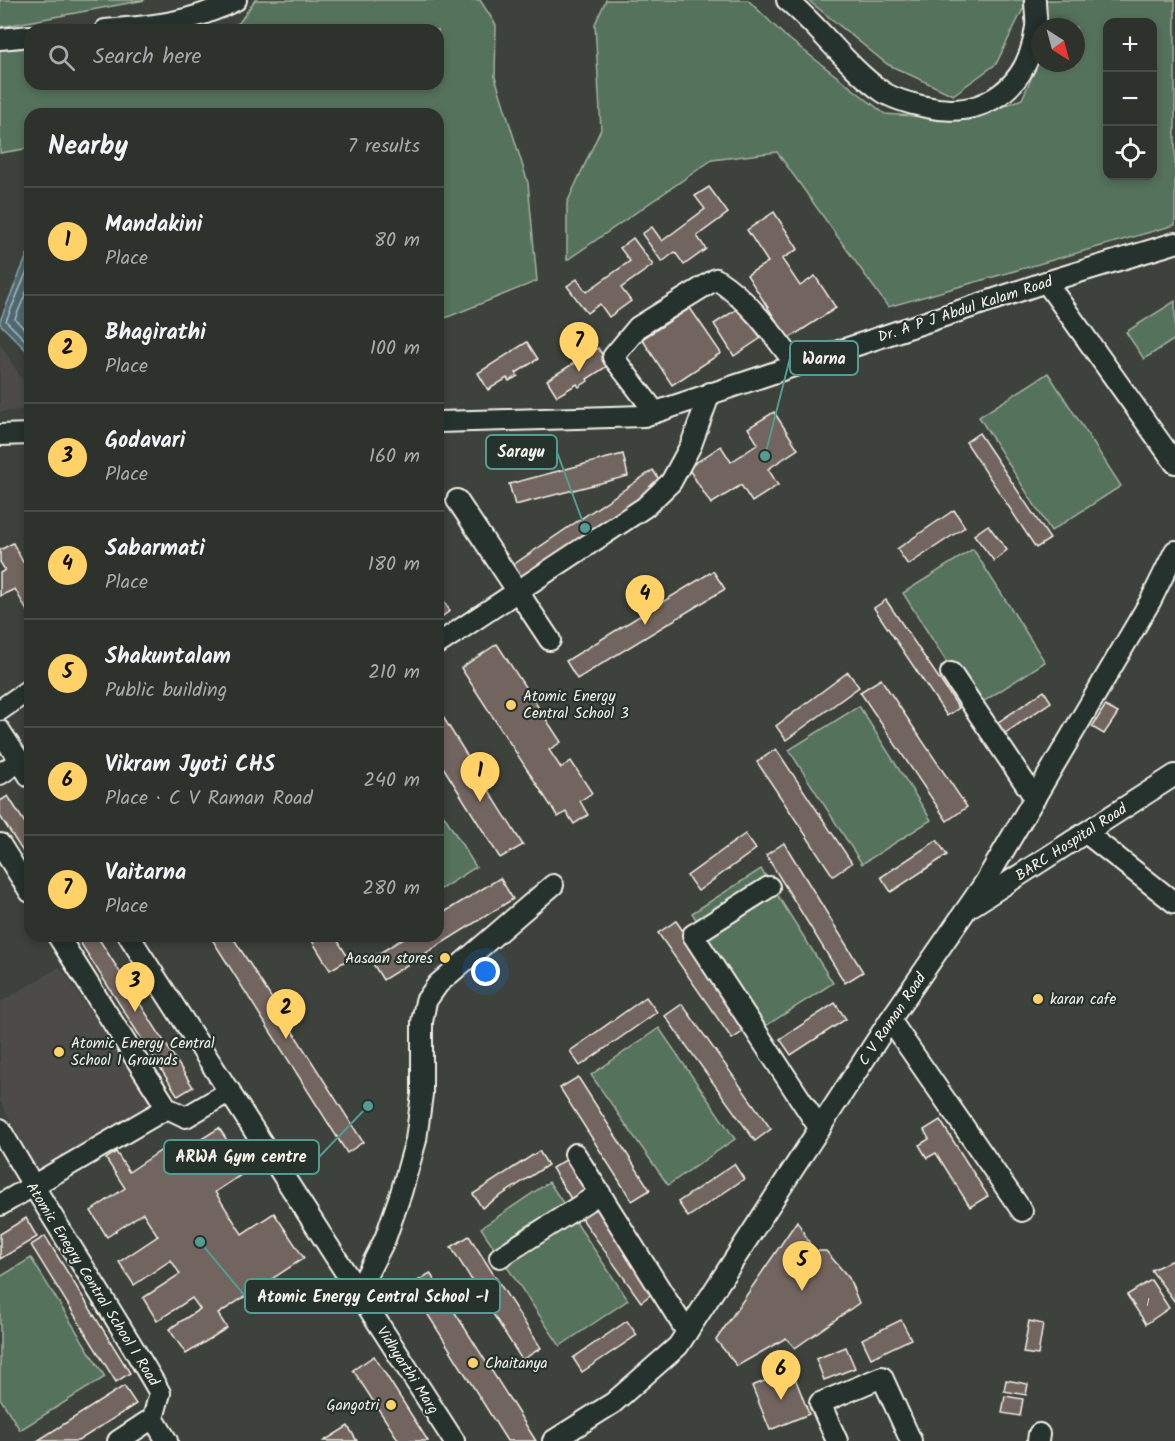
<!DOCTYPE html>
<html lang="en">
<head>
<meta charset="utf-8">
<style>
	body { margin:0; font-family:Kalam,sans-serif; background:#3a3e39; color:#f1f3f6 }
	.controls { position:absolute; right:18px; top:18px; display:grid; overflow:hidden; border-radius:12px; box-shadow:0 3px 9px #0003 }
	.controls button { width:54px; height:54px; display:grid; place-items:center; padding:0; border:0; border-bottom:2px solid #494d49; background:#2e322d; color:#f1f3f6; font:30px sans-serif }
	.compass { position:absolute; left:1031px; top:18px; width:54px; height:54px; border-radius:50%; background:#2e322d; box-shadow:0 3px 9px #0003; rotate:144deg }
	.you { position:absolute; left:486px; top:972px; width:21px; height:21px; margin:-15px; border:4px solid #fff; border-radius:50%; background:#1a73e8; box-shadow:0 0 0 9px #1a73e833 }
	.badge { display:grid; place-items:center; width:39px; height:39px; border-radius:50%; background:#ffd166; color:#111; font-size:20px; font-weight:700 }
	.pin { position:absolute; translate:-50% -50px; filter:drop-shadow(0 2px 3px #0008) }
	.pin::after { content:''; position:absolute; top:32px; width:21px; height:18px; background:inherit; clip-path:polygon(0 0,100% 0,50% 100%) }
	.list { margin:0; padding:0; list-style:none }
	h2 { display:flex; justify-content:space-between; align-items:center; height:78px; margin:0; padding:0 24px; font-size:26px }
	h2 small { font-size:20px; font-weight:400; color:#a7aaaa }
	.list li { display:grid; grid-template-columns:39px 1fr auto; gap:18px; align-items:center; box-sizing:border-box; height:108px; padding:0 24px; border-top:2px solid #494d49 }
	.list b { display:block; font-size:22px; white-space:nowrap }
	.list p { margin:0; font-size:20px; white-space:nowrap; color:#a7aaaa }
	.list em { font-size:20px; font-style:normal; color:#a7aaaa }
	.icon { flex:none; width:33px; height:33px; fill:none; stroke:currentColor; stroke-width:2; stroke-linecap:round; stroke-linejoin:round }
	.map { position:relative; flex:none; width:1175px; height:1441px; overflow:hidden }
	.search { position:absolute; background:#2e322d; box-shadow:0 3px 9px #0003; left:24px; top:24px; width:420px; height:66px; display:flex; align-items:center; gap:15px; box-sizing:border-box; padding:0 21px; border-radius:18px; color:#a7aaaa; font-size:22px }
	.panel { position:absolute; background:#2e322d; box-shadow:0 3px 9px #0003; left:24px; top:108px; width:420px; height:834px; border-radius:18px }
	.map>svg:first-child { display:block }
	.built { fill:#4d4c46 }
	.green { fill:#54725b; stroke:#a4b2a2; stroke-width:1.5; fill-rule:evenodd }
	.water { fill:#4d6973; stroke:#909fa2; stroke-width:1.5 }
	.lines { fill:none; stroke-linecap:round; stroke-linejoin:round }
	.shore { stroke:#b1bbb9; stroke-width:1.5 }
	.building { fill:#72655f; stroke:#f4f1e8; stroke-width:1.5 }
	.minor-casing { stroke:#f4f1e8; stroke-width:24 }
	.minor { stroke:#26332d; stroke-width:20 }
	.poi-dot { fill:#ffd166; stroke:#26332d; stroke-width:2 }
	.labels { text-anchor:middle; stroke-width:4.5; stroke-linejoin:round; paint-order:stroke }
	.number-label { font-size:12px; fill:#d4cec6 }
	.street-label { font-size:15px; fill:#f4f1e8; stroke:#26332d }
	.poi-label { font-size:15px; fill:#f4f1e8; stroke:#26332d; text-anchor:start }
	.leader { fill:none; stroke:#549b93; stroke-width:2 }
	.callout-dot { fill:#549b93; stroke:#26332d; stroke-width:2 }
	.callout { fill:#26332d; stroke:#549b93; stroke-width:2 }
	.callout-label { font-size:16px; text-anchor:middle; font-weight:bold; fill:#f4f1e8 }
</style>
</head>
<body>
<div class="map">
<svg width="1175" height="1441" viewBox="0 0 1175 1441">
	<rect width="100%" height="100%" fill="#3d423c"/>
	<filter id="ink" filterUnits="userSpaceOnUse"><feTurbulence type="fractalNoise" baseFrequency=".0167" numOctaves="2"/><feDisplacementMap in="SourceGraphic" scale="12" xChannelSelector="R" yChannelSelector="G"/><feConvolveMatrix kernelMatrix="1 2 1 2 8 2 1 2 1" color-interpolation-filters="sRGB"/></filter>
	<g filter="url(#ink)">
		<g class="built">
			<path d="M0 344 30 392V409L0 412Z"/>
			<path d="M60 967 153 1103 39 1173 0 1101V1002Z"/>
		</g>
		<g class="green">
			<path d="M0 0H145L0 27Z"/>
			<path d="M255 0H480L496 25 495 77 528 183 537 281 438 321V114H30V148L0 153V50L30 48V84H438V30H216L239 23Z"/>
			<path d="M606 0H748L784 35 885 114 969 120 1022 99 1040 59V63H1076V27H1044L1043 0H1175V225L888 307 777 152 712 160 567 260V203L601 129 595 24ZM1108 22H1152V176H1108Z"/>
			<path d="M808 0H1023L1024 7 996 64 953 95 887 64Z"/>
			<path d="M1175 301V339L1144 359 1126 332Z"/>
			<path d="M1048 373 1121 486 1051 531 979 417Z"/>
			<path d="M973 549 1045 662 975 707 903 593Z"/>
			<path d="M859 706 931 820 862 864 789 750Z"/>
			<path d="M438 806 476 867 438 891Z"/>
			<path d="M761 869 833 983 764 1027 692 913Z"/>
			<path d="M659 1028 735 1139 668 1185 591 1075Z"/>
			<path d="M549 1182 628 1300 560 1346 481 1228Z"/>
			<path d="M31 1258 105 1377 20 1430 0 1398V1277Z"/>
		</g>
		<path class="water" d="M30 248V354L0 324V321Z"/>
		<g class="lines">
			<g class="shore">
				<path d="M30 264 6 321 30 345"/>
				<path d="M30 283 15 319 30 335"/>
			</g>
		</g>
		<g class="building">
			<path d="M709 187 728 213 697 236 706 249 684 265 675 252 662 262 642 234 652 227 662 241 705 209 695 196Z"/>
			<path d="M774 212 798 249 782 259 800 286 815 276 836 308 788 339 747 275 768 262 747 230Z"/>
			<path d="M633 238 653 265 621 288 631 301 609 317 600 304 587 313 567 286 577 279 586 292 630 261 620 248Z"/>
			<path d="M740 307 761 338 734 356 714 324Z"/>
			<path d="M690 308 721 353 672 385 642 339Z"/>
			<path d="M527 342 538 359 516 373 518 376 509 381 507 378 488 390 478 373Z"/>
			<path d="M598 348 609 365 587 379 588 381 579 387 577 384 557 396 547 380Z"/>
			<path d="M774 412 798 449 768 469 778 485 752 502 741 485 711 504 688 468 721 446 731 462 758 444 748 428Z"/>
			<path d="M979 433 1050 539 1036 548 966 442Z"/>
			<path d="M623 454 628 476 515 505 509 484Z"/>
			<path d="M653 470 663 486 517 584 507 569Z"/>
			<path d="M954 510 965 527 908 565 897 549Z"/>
			<path d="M988 525 1007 550 994 561 974 535Z"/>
			<path d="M13 543 23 562 30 559V609L27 611 15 589 0 596V573L5 570 0 562V550Z"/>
			<path d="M713 571 725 589 577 679 566 661Z"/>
			<path d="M439 593 450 611 438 619V594Z"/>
			<path d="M886 600 959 708 947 716 874 608Z"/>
			<path d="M497 644 561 742 549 750 561 768 571 761 592 793 580 801 588 815 574 824 566 812 558 817 461 668Z"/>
			<path d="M848 672 859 687 786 740 776 726Z"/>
			<path d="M881 679 967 807 947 821 860 692Z"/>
			<path d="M1044 691 1051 702 998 738 991 727Z"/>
			<path d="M1105 706 1118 713 1104 734 1092 727Z"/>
			<path d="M438 709 523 845 500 858 438 759Z"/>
			<path d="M776 749 852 863 833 876 757 762Z"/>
			<path d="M8 796 30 831V863L0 816V801Z"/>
			<path d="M745 834 756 849 698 891 687 876Z"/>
			<path d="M937 840 947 855 891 892 881 877Z"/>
			<path d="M784 843 863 972 845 983 766 855Z"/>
			<path d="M500 878 513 899 383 980 370 959 407 936H438V916Z"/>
			<path d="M676 921 750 1027 732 1039 658 933Z"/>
			<path d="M76 936H97L193 1087 178 1096Z"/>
			<path d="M210 936H232L363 1142 347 1153Z"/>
			<path d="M309 936H335L349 959 330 970Z"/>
			<path d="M646 997 657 1012 580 1066 570 1051Z"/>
			<path d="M835 1003 846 1019 791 1055 780 1039Z"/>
			<path d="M682 1004 771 1129 755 1141 665 1016Z"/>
			<path d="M578 1077 650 1190 632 1201 560 1088Z"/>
			<path d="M940 1120 988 1196 970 1207 936 1153 927 1158 919 1145 929 1139 924 1130Z"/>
			<path d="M219 1128 247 1171 215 1192 242 1234 274 1213 304 1258 218 1314 227 1328 186 1354 169 1329 200 1309 192 1298 157 1321 143 1298 180 1274 171 1260 134 1285 119 1262 158 1236 143 1213 107 1237 91 1211 125 1188 106 1159 116 1152 129 1172 169 1145 176 1155Z"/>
			<path d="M539 1151 548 1165 482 1208 473 1194Z"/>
			<path d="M569 1158 591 1194 574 1204 552 1168Z"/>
			<path d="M734 1164 744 1179 688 1217 678 1202Z"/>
			<path d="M598 1204 658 1289 641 1302 580 1216Z"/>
			<path d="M26 1218 37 1237 0 1259V1234Z"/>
			<path d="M797 1221 814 1251H826L849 1278 859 1303 795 1348 786 1338 737 1366 716 1340Z"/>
			<path d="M45 1236 130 1373 116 1382 31 1245Z"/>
			<path d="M469 1236 541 1348 522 1360 451 1247Z"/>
			<path d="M1175 1259V1302L1151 1270Z"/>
			<path d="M430 1273 536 1441H507L410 1286Z"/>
			<path d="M1151 1280 1169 1308 1146 1324 1127 1295Z"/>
			<path d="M901 1320 911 1339 871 1358 862 1339Z"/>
			<path d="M627 1321 637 1335 582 1372 573 1358Z"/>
			<path d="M1029 1321 1043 1324 1038 1355 1023 1353Z"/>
			<path d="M846 1347 855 1368 824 1380 816 1359Z"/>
			<path d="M374 1356 428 1441H399L353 1370Z"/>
			<path d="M792 1370 809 1414 770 1430 752 1386Z"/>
			<path d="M1006 1380 1028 1384 1026 1395 1004 1391Z"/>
			<path d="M124 1386 136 1404 78 1441H37Z"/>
			<path d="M1005 1396 1023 1399 1020 1416 1002 1413Z"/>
			<path d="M348 1426 357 1441H324Z"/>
		</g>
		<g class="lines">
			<g class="minor-casing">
				<g id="minor">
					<path d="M787 0C821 28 847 67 883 92 895 100 912 104 926 107 984 120 1029 87 1036 27 1037 19 1035 9 1035 0"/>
					<path d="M105 30C154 26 191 23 236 0"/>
					<path d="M0 39 30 36"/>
					<path d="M1046 282 1175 463"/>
					<path d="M655 412 613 357 638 327 716 279C750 301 772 333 796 365"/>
					<path d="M438 422 644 416 1046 282 1175 243"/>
					<path d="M0 435 30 434"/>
					<path d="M457 500 550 640"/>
					<path d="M438 644 645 507 671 482 691 445 710 393"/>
					<path d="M951 673 1035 798"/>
					<path d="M0 710 30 689"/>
					<path d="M0 731 30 777"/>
					<path d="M0 774 20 761"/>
					<path d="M1086 833 1175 903"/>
					<path d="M0 844 30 892"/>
					<path d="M769 887 693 935 820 1129"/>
					<path d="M973 905 1175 775"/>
					<path d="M58 936 167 1108"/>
					<path d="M129 936 454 1441"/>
					<path d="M890 1020 1022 1211"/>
					<path d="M0 1129C51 1219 109 1304 160 1393L153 1418 167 1441"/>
					<path d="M575 1154 687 1332"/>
					<path d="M0 1205 167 1108 186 1117 230 1091"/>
					<path d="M500 1257 600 1193"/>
					<path d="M358 1292 385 1239 401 1193 416 1140 422 1094V1022L426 1001 438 984 553 885"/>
					<path d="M118 1441 153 1418"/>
					<path d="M553 1441 613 1403 678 1346 890 1020 984 884 1151 600 1175 551"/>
					<path d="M837 1441 820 1403 882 1377 911 1441"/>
					<path d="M1038 1441 1039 1434"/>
				</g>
			</g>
			<use href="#minor" class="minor"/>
		</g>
	</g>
	<g class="poi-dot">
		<circle cx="511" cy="705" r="6"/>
		<circle cx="445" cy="958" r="6"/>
		<circle cx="1038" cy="999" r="6"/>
		<circle cx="59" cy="1052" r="6"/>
		<circle cx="473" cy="1363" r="6"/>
		<circle cx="391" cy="1405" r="6"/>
	</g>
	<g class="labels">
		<g class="number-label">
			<text x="1148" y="1306">1</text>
		</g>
		<g class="street-label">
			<text transform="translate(965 309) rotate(-18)" y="5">Dr. A P J Abdul Kalam Road</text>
			<text transform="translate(1071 842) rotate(-33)" y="5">BARC Hospital Road</text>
			<text transform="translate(892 1019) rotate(-56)" y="5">C V Raman Road</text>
			<text transform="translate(93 1284) rotate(58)" y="5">Atomic Enegry Central School 1 Road</text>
			<text transform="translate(408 1370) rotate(57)" y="5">Vidhyarthi Marg</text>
		</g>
		<g class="poi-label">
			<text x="523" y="701">Atomic Energy<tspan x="523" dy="17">Central School 3</tspan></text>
			<text x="433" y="963" text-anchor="end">Aasaan stores</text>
			<text x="1050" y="1004">karan cafe</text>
			<text x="71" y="1048">Atomic Energy Central<tspan x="71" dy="17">School 1 Grounds</tspan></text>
			<text x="485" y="1368">Chaitanya</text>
			<text x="379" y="1410" text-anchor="end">Gangotri</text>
		</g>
	</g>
	<path class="leader" d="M765 456L790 358M585 528L557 452M368 1106L319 1157M200 1242L245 1296"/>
	<g class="callout-dot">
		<circle cx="765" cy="456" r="6"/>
		<circle cx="585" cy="528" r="6"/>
		<circle cx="368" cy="1106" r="6"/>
		<circle cx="200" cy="1242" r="6"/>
	</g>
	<g class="callout">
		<rect x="790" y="341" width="68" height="34" rx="6"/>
		<rect x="486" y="435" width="71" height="34" rx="6"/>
		<rect x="164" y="1140" width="155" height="34" rx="6"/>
		<rect x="245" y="1279" width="255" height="34" rx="6"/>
	</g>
	<g class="callout-label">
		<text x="824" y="364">Warna</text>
		<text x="521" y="457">Sarayu</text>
		<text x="241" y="1162">ARWA Gym centre</text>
		<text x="373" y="1302">Atomic Energy Central School -1</text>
	</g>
</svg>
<div class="controls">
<button>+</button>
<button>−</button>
<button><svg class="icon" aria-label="locate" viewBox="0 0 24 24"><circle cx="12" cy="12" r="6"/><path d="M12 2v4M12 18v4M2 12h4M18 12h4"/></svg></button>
</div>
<svg class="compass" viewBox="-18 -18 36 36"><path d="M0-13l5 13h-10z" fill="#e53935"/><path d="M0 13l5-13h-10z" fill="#a7aaaa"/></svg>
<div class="you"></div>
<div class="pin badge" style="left:480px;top:802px">1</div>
<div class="pin badge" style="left:286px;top:1039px">2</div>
<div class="pin badge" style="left:135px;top:1012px">3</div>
<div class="pin badge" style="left:645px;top:625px">4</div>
<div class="pin badge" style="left:802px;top:1291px">5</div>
<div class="pin badge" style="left:781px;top:1400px">6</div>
<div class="pin badge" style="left:579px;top:372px">7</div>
<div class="search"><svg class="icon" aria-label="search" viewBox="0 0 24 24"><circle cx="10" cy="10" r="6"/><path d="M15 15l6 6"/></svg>Search here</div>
<section class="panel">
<h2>Nearby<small>7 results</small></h2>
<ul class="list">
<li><span class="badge">1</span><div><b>Mandakini</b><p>Place</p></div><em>80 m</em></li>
<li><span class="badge">2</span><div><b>Bhagirathi</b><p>Place</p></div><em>100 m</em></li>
<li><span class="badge">3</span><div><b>Godavari</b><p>Place</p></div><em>160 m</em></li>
<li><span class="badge">4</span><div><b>Sabarmati</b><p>Place</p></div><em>180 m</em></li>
<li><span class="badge">5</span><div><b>Shakuntalam</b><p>Public building</p></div><em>210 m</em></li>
<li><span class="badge">6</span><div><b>Vikram Jyoti CHS</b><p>Place · C V Raman Road</p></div><em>240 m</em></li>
<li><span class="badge">7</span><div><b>Vaitarna</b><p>Place</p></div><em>280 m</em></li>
</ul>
</section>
</div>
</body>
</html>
